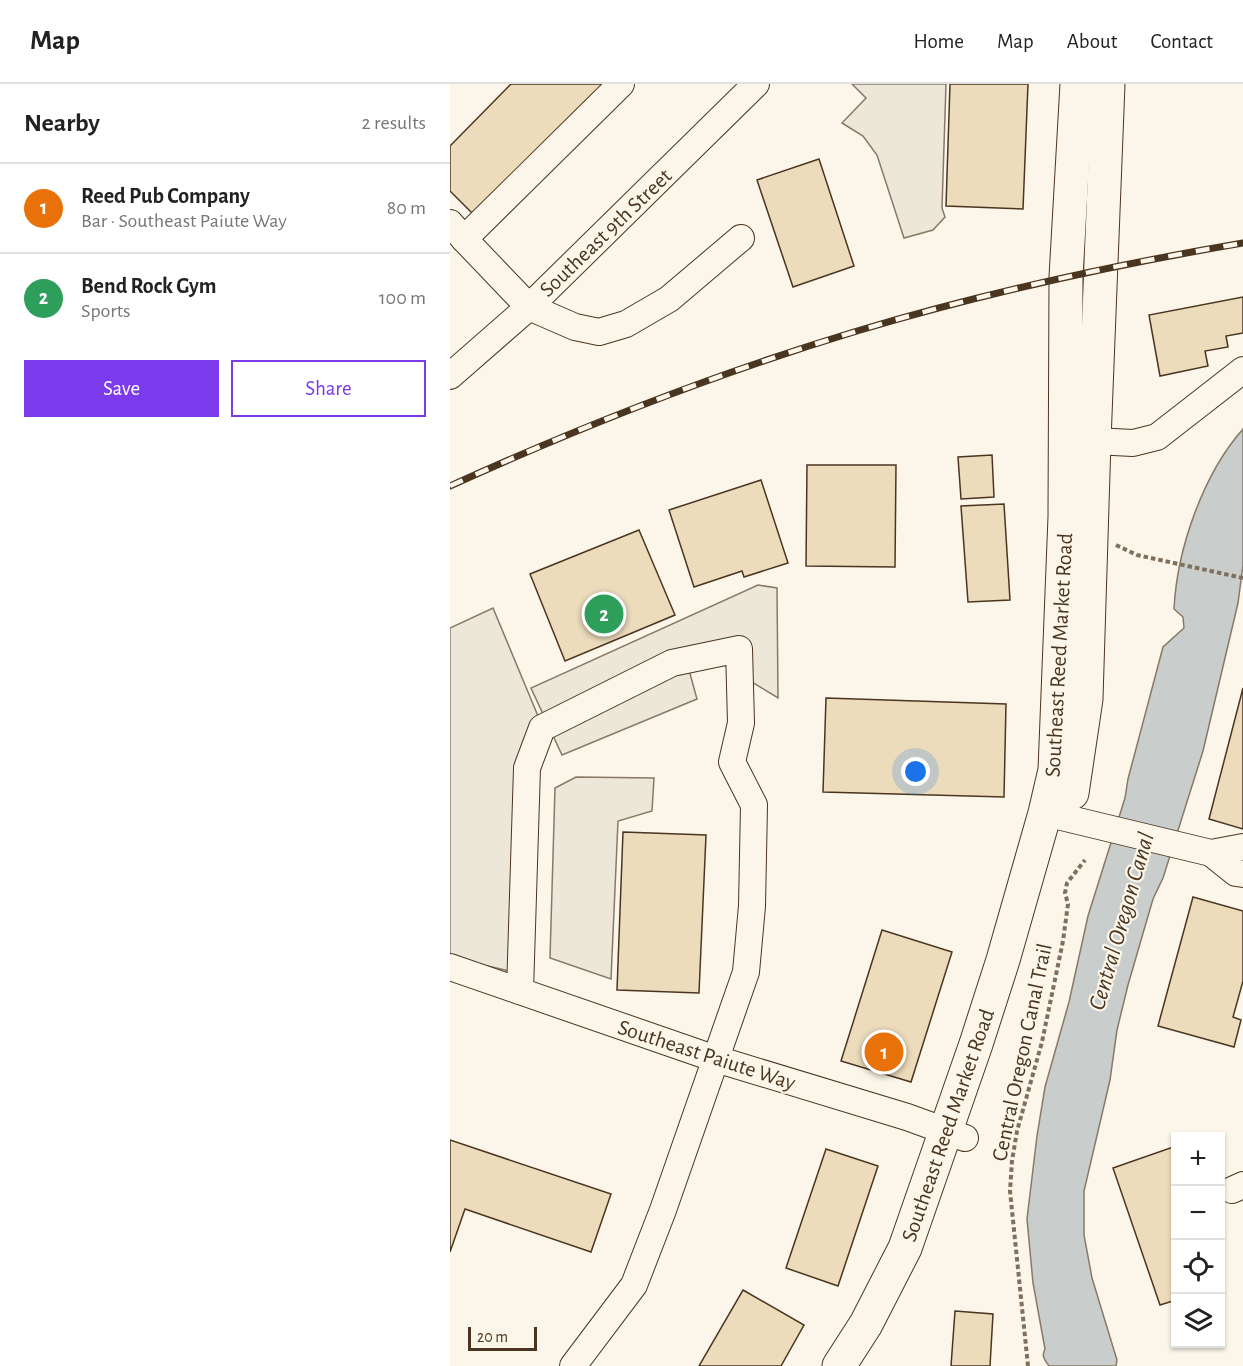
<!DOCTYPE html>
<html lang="en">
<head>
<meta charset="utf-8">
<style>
	body { margin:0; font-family:"Alegreya Sans",sans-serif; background:#f6f6f6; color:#222 }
	.controls { position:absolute; right:18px; bottom:18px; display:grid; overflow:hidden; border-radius:0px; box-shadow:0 2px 4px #0004 }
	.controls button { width:54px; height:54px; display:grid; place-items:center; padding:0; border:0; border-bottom:2px solid #e0e0e0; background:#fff; color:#222; font:30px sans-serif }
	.scale { position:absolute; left:18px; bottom:15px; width:69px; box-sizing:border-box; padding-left:6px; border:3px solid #4a3520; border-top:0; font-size:16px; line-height:21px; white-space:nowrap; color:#4a3520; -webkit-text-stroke:4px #fbf6e9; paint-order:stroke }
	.you { position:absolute; left:466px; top:688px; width:21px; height:21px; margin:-15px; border:4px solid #fff; border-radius:50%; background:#1a73e8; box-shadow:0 0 0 9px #1a73e833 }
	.badge { display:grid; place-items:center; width:39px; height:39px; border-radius:50%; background:#7c3aed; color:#fff; font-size:20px; font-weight:700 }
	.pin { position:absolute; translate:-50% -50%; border:3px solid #fff; box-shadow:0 2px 6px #0006 }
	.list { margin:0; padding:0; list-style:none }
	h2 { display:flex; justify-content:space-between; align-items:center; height:78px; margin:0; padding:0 24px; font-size:26px }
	h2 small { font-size:20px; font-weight:400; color:#767676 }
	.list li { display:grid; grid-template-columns:39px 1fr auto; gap:18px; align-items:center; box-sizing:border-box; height:90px; padding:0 24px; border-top:2px solid #e0e0e0 }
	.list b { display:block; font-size:22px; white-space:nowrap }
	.list p { margin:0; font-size:20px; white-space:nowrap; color:#767676 }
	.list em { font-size:20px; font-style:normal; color:#767676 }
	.actions { display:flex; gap:12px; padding:18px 24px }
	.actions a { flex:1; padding:14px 0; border:2px solid #7c3aed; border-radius:0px; text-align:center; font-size:21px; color:#7c3aed }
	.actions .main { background:#7c3aed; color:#fff }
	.icon { flex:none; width:33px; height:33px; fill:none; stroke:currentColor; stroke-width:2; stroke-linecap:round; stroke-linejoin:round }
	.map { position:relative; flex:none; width:793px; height:1282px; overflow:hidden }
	header { display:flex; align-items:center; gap:36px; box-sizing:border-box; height:84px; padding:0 30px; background:#fff; border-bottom:2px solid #e0e0e0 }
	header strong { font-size:28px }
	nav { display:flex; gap:33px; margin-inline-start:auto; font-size:21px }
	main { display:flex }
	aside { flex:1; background:#fff }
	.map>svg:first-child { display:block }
	.parking { fill:#ede7d9; stroke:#887966; stroke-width:1.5 }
	.water { fill:#c9cecd; stroke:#887966; stroke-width:1.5 }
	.building { fill:#ecdcbc; stroke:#4a3520; stroke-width:1.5 }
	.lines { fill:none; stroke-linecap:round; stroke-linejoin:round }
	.minor-casing { stroke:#4a3520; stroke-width:28 }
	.major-casing { stroke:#4a3520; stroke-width:35 }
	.path { stroke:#7f6f5c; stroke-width:4; stroke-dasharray:4.5 3; stroke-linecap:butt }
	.minor { stroke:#fbf6e9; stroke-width:26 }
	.major { stroke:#fbf6e9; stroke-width:33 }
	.rail-casing { stroke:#4a3520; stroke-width:7 }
	.rail { stroke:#fbf6e9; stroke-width:4.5; stroke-dasharray:14; stroke-linecap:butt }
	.labels { text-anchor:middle; stroke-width:4.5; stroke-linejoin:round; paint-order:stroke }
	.street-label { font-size:22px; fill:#4a3520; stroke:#fbf6e9 }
	.water-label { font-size:24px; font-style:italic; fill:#4a3520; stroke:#fbf6e9 }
</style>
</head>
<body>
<header>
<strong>Map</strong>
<nav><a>Home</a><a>Map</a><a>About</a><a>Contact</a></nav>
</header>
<main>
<aside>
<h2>Nearby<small>2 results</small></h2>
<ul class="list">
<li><span class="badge" style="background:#e8710a">1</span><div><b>Reed Pub Company</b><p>Bar · Southeast Paiute Way</p></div><em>80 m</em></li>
<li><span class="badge" style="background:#2e9e5b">2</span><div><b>Bend Rock Gym</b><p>Sports</p></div><em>100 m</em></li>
</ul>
<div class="actions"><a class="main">Save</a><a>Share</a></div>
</aside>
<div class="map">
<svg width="793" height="1282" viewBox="0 0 793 1282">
	<rect width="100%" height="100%" fill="#fbf6e9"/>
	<g class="parking">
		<path d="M402 0H496L492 124 495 133 483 146 454 154 427 71 413 52 392 39 416 14Z"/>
		<path d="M308 501 327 504 328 614 274 581 239 586 247 615 112 671 81 604Z"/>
		<path d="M43 524 88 632 64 696 59 887 0 873V544Z"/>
		<path d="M126 693 204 694 202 727 168 737 161 895 100 874 105 704Z"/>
	</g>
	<path class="water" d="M793 345V481L788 519 753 667 713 794 703 815 678 901 667 946 660 996 634 1107V1151L642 1194 667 1276 666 1282H599C595 1276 591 1273 595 1265L583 1199 577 1135 587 1052 595 1003 619 918 638 832 675 714 678 695 713 563 734 544 733 533 724 525C727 465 753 390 793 345Z"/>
	<g class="building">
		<path d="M61 0H154L24 131 0 107V62Z"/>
		<path d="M500 0H578L573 125 496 122Z"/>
		<path d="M369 75 404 182 343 203 307 96Z"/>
		<path d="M793 213V249L776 252 778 263 755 267 758 282 710 292 699 231Z"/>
		<path d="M542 371 544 413 511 415 508 373Z"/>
		<path d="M357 381H446L445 483 356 482Z"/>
		<path d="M311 396 338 479 294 493 292 487 244 503 219 426Z"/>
		<path d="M554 420 560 516 518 518 511 422Z"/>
		<path d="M189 446 225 531 115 577 80 490Z"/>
		<path d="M793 604V745L759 735Z"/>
		<path d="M376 614 556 620 554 713 373 708Z"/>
		<path d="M173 748 256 751 249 909 167 906Z"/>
		<path d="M743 813 793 827V897L783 933 791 936 784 963 708 942Z"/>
		<path d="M432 846 502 868 461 998 391 977Z"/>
		<path d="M0 1056 161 1110 141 1168 15 1125 0 1168Z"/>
		<path d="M726 1062V1216L710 1221 663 1084Z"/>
		<path d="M376 1065 428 1082 388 1202 336 1184Z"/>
		<path d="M293 1206 354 1241 331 1282H249Z"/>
		<path d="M505 1227 543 1230 540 1282H501Z"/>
	</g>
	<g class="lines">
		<g class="minor-casing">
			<g id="minor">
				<path d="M171 0 14 155 79 223 125 243 149 248 176 240 219 215 291 154"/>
				<path d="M0 139 14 155"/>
				<path d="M0 292 79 223 306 0"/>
				<path d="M644 357 683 359 707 353 793 286"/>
				<path d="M595 729 761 769 793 763"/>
				<path d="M761 769 786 789 793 790"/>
				<path d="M0 883 266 975 457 1033 515 1054"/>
				<path d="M70 907 77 684 92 644 222 579 289 565 291 639 282 678 304 721 302 822 296 888 213 1126 184 1201 123 1282"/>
				<path d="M782 1106 793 1101"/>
			</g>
		</g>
		<g class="major-casing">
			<g id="major">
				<path d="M622 709 636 615 644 357 658 0"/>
				<path d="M389 1282 416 1240 455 1164 526 960 553 876 595 729 605 686 615 433 616 193 627 0"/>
			</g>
		</g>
		<g class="path">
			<path d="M666 461 687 471 793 494"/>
			<path d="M578 1282 560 1107 562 1077 567 1047 592 958 613 857 618 820 615 809 617 799 635 776"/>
		</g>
		<use href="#minor" class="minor"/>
		<use href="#major" class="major"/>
		<g class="rail-casing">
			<path id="rail" d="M0 402C132 342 268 289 407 247 534 209 663 181 793 159"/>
		</g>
		<use href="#rail" class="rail"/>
	</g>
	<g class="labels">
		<g class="street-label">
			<text transform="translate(155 148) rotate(-44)" y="8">Southeast 9th Street</text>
			<text transform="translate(608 571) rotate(-87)" y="8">Southeast Reed Market Road</text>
			<text transform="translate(571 968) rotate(-78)" y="8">Central Oregon Canal Trail</text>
			<text transform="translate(257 970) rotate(18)" y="8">Southeast Paiute Way</text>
			<text transform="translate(497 1041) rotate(-71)" y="8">Southeast Reed Market Road</text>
		</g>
		<g class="water-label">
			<text transform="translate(671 837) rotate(-74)" y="8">Central Oregon Canal</text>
		</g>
	</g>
</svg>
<div class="controls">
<button>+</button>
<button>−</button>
<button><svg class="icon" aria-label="locate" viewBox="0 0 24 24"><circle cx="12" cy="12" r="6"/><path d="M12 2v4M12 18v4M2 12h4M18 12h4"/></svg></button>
<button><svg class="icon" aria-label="layers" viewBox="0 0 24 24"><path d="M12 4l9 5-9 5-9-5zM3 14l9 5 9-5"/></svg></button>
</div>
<div class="scale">20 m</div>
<div class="you"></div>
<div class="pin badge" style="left:434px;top:968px;background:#e8710a">1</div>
<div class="pin badge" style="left:154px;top:530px;background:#2e9e5b">2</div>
</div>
</main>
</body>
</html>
